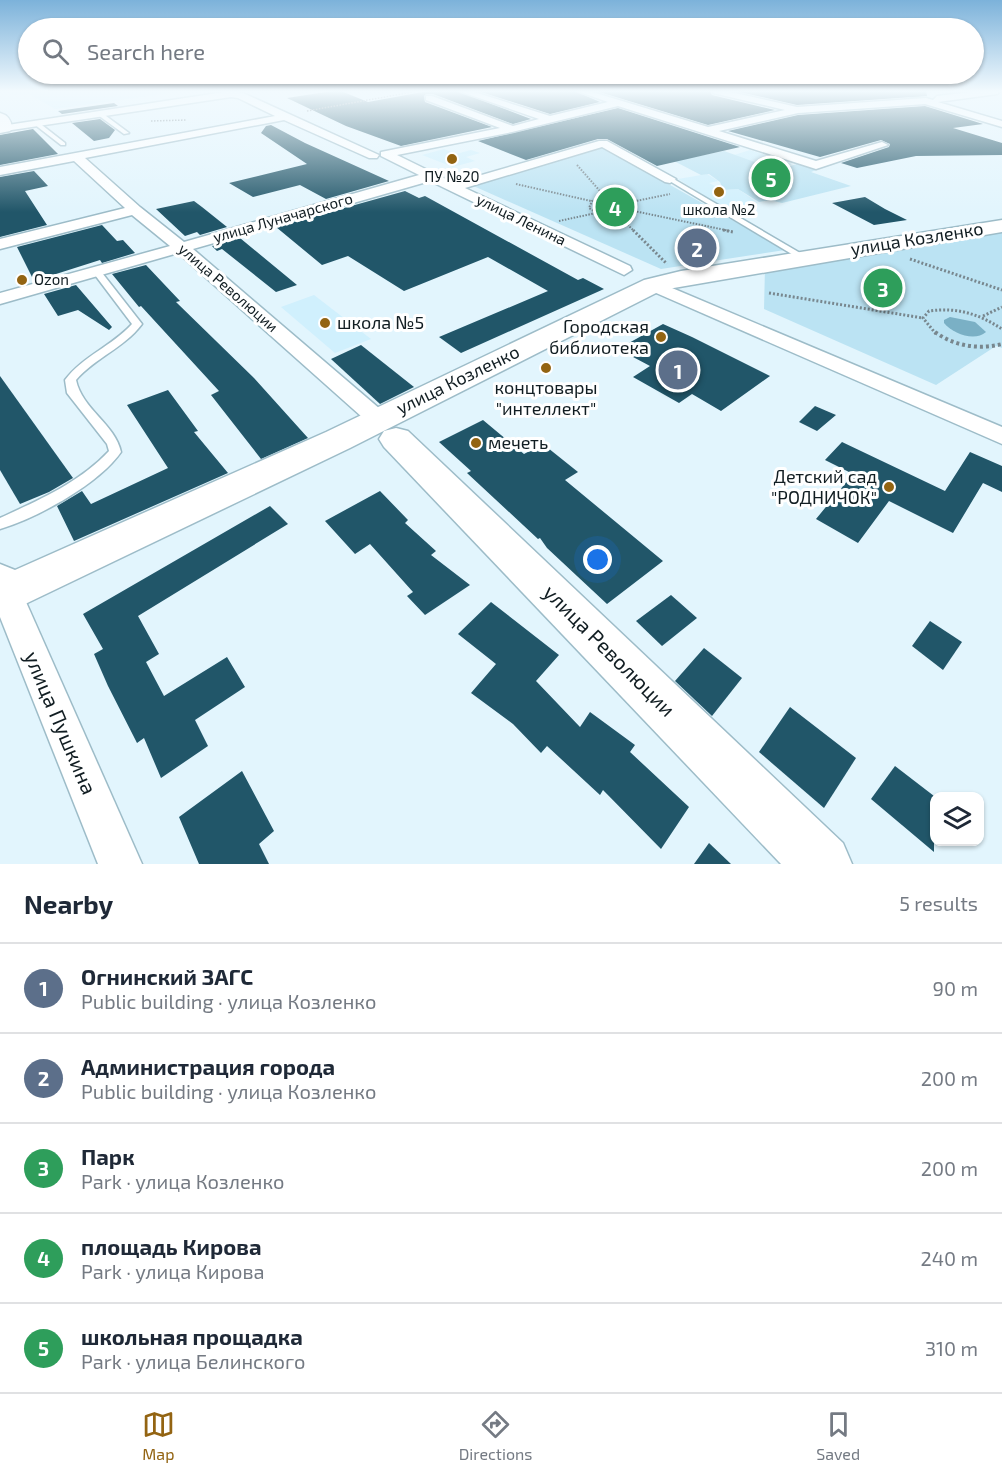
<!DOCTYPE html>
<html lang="en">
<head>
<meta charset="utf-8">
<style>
	body { margin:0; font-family:"Exo 2",sans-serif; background:#f6f6f7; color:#1f2937 }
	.controls { position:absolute; right:18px; bottom:18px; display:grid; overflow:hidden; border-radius:12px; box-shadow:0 2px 4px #0004 }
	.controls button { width:54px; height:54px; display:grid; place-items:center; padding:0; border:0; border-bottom:2px solid #e0e1e3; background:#fff; color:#1f2937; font:30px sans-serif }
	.you { position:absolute; left:598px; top:560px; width:21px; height:21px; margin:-15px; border:4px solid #fff; border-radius:50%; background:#1a73e8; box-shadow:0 0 0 9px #1a73e833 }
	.badge { display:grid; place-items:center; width:39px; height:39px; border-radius:50%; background:#936412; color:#fff; font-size:20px; font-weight:700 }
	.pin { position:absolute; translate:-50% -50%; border:3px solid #fff; box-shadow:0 2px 6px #0006 }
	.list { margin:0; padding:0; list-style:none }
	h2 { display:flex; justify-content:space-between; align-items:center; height:78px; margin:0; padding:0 24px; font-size:26px }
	h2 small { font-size:20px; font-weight:400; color:#747a83 }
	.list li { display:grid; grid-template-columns:39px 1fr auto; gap:18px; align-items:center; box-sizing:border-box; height:90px; padding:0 24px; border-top:2px solid #e0e1e3 }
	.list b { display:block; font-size:22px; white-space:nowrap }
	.list p { margin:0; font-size:20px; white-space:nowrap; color:#747a83 }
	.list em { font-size:20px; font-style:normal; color:#747a83 }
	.icon { flex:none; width:33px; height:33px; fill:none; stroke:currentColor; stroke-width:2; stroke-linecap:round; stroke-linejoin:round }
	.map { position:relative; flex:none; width:1002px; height:864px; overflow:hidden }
	.search { position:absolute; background:#fff; box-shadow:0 2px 4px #0004; left:18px; right:18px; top:18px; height:66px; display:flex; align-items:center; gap:15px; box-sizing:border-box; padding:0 21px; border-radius:33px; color:#747a83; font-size:22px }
	.sheet { height:528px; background:#fff }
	nav { display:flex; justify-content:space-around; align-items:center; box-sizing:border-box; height:84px; border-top:2px solid #e0e1e3; background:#fff; font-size:16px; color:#747a83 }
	nav a { display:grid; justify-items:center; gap:3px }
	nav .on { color:#936412 }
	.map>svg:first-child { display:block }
	.built { fill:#d0f0fd }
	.green { fill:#bbe3f3 }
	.water { fill:#7ab0c5 }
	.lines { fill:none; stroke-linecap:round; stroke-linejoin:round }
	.canal { fill:#7ab0c5; fill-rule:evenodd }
	.building { fill:#215669 }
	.lane-casing { stroke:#9dbcc8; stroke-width:3 }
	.street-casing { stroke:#9dbcc8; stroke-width:3 }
	.secondary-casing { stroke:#9dbcc8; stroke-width:3 }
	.path-far3 { stroke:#78878e; stroke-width:1.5; stroke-dasharray:1.5 1.5; stroke-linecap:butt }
	.path-far2 { stroke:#78878e; stroke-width:2; stroke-dasharray:1.5 1.5; stroke-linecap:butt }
	.path-far1 { stroke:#78878e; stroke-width:3; stroke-dasharray:2 2; stroke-linecap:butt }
	.path { stroke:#78878e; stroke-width:4; stroke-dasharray:3 3; stroke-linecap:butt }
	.lane { fill:#fff; fill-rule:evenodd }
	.street { fill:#fff; fill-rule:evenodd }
	.secondary { fill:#fff; fill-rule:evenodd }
	.poi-dot { fill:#936412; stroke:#fff; stroke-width:2 }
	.labels { text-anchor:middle; stroke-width:6; stroke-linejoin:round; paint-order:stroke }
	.far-poi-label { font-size:15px; fill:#111d22; stroke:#fff }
	.far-street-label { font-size:15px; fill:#111d22; stroke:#fff }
	.street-label { font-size:18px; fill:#111d22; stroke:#fff }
	.poi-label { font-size:18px; fill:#111d22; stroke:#fff; text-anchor:start }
	.near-street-label { font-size:21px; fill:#111d22; stroke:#fff }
</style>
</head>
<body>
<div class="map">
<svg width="1002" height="864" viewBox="0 0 1002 864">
	<rect width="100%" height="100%" fill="#e2f5fd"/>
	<g class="built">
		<path d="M0 91H185L55 109 29 94 14 95Z"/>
		<path d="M444 149 456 154 471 150 480 153 466 157 475 161 453 167 422 155Z"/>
		<path d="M750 150 793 164 777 170 734 155Z"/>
		<path d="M707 174 718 181 709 183 723 190 738 189 758 203 726 209 678 179Z"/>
		<path d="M314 295 371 339 335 353 281 307Z"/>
	</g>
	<g class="green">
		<path d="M603 147 785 250 661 269 469 184Z"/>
		<path d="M724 151 777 170 797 164 816 170 811 172 851 186 782 203 770 200 759 202 738 189 723 190 720 182 709 174 701 175 674 161Z"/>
		<path d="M1002 230V348L996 346 936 385 764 309 765 267Z"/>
	</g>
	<path class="water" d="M950 317 975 322 986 332C975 342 953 334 944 323V320Z"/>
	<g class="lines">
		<path class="canal" d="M889 91H901L1002 120V126Z"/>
	</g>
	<g class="building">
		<path d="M332 91H341L368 102 428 91H457L531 119 513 124 433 94H426L424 96 425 102 492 127 401 146 346 126 287 98Z"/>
		<path d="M478 91H575L600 102 550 114Z"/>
		<path d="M596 91H710L712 95 775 110 708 125Z"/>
		<path d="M735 91H926L927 96 797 105Z"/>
		<path d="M114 103 118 106 62 114 58 111Z"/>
		<path d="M925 106 983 124 953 128 1002 143V155L916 156 857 168 841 163 889 147 890 144 881 140 820 157 728 131 798 115Z"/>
		<path d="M618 108 740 147 657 166 607 139H598L526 160 478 141Z"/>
		<path d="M100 119 115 130 109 138 94 141 72 123Z"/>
		<path d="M271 125 305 143 389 181 326 199 300 185 253 197 229 183 307 164 261 133 266 126Z"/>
		<path d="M33 129 58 154 0 165V135Z"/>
		<path d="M34 171 48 186 25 191 47 225 0 237V177Z"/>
		<path d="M405 191 419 198 425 196 578 280 583 278 604 289 461 353 439 337 548 291 488 257 404 291 348 256 322 265 276 227Z"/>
		<path d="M865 197 885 209 907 220 874 225 832 203Z"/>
		<path d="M194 201 202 207 227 227 200 235 197 232 185 236 156 209Z"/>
		<path d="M102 225 117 241 123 240 135 253 102 263 100 260 34 281 17 247Z"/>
		<path d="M240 238 297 285 276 292 222 249 217 251 212 246Z"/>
		<path d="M146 265 180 301 176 302 254 378 308 438 261 459 211 395 219 391 141 306 139 307 112 274Z"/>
		<path d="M76 285 112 327 109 330 78 310 58 316 44 294Z"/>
		<path d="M663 324 692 337 770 376 721 411 692 394 679 403 633 377 650 366 618 349Z"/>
		<path d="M361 345 414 387 380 404 331 359Z"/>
		<path d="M0 376 73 478 49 492 20 504 0 470Z"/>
		<path d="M168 390 198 431 194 432 228 473 74 541 57 506 82 491 91 504 168 468 127 405Z"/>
		<path d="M815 406 836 415 817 431 799 422Z"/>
		<path d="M483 420 524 454 543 444 578 472 565 480 663 561 607 604 547 548 540 538 538 539 467 473 471 471 439 442Z"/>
		<path d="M842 442 945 491 970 452 1002 466V492L983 483 953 533 889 501 858 543 816 519 853 474 825 460Z"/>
		<path d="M380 491 408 520 405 523 436 551 431 555 470 585 425 615 407 596 413 592 370 544 355 554 325 521Z"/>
		<path d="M270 506 288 524 138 616 159 654 146 662 164 696 227 657 245 687 195 720 208 746 161 778 144 738 137 743 108 686 94 654 103 649 83 614Z"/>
		<path d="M671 595 697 618 662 646 636 621Z"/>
		<path d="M491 602 559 655 536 681 580 727 590 712 635 745 630 752 689 807 661 849 603 790 600 795 547 746 541 753 513 724 471 693 496 664 458 634Z"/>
		<path d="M930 621 962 642 943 670 912 646Z"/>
		<path d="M704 648 742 678 712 716 675 681Z"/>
		<path d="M790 707 856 758 824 808 759 752Z"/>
		<path d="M895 766 934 796V852L871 799Z"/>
		<path d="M242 771 274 831 259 844 269 864H199L179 817Z"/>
		<path d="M709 843 731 864H694Z"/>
	</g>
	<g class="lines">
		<g class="lane-casing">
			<g id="lane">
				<path d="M98 113H102L129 133 124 134 98 115Z"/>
				<path d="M34 122H38L65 143V145H61L34 124Z"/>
				<path d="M668 178H672L807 257 800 259 668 180Z"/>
				<path d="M96 268 99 269 142 324C124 348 95 358 76 380 82 409 115 424 121 452 99 484 37 518 0 529V518C39 500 79 483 109 451L107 444 67 393 65 380C83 356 112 346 132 324L92 271Z"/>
			</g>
		</g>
		<g class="street-casing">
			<g id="street">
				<path d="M231 91 243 93 379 155 377 158H369L284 120 85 158 140 207 184 242 419 175 381 156V152L500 128 426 100V96H432L513 126 539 119 459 91H471L550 116 608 102 577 91H589L708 127 785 110 713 93 712 91H726L797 107 926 98 933 100 937 96 979 91H1001L997 94 938 102 1002 121V127L925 104 798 113 719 131 816 161 882 142 888 145 816 169 618 106 512 132 397 155 454 183 599 141H607L676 179 670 183 665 182 602 147 465 188 630 266 632 270 624 275 430 181 193 249 387 415 391 420 387 425 379 428 371 425 178 253 0 304V293L170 246 132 215 0 249V239L125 208 74 161 0 175V167L275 116 238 98 231 97 5 131 1 130V126Z"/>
				<path d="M653 280 1002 427V444L647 289 644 285 647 281Z"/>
				<path d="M6 580 17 584 22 593 142 864H98L0 617V582Z"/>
			</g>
		</g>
		<g class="secondary-casing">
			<g id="secondary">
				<path d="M0 113C8 115 11 120 12 128L10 131 0 133Z"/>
				<path d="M1002 220V232L662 290 350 448 21 606 6 611 0 609V564L15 570 326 432 644 280 681 271Z"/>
				<path d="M396 428 408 431 843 843 852 864H781L384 447 379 439 384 431Z"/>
			</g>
		</g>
		<g class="path-far3">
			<path d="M307 111 418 91"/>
			<path d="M151 121 186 120"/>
		</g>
		<g class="path-far2">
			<path d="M577 165 606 198"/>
			<path d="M516 184 591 201"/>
			<path d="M606 198 622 199 635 206 634 211C619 218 603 217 589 208L592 201Z"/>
			<path d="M631 202 670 194"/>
			<path d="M634 211 730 231"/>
			<path d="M619 216 634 231"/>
			<path d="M559 221 596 213"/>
		</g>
		<g class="path-far1">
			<path d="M633 230 667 264"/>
			<path d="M723 230 733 232"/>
			<path d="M910 259 1002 290"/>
			<path d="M769 293 923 318"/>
			<path d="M983 316 1002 307"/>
			<path d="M936 334 923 318 929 311C957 307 979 314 1002 329"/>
		</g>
		<path class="path" d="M935 332C954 346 979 350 1002 344"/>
		<use href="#lane" class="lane"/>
		<use href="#street" class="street"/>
		<use href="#secondary" class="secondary"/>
	</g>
	<linearGradient id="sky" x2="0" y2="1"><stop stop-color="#7cb2da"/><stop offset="0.43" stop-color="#f2fafe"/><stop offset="1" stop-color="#f2fafe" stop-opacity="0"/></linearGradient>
	<rect width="1002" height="212" fill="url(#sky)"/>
	<g class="poi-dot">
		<circle cx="452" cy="159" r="6"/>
		<circle cx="719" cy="192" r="6"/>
		<circle cx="22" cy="280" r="6"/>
		<circle cx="325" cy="323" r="6"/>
		<circle cx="661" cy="337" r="6"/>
		<circle cx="546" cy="368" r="6"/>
		<circle cx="476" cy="443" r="6"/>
		<circle cx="889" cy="487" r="6"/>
	</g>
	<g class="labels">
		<g class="far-poi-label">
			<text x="452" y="182">ПУ №20</text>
			<text x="719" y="215">школа №2</text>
			<text x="34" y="285" text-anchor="start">Ozon</text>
		</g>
		<g class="far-street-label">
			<text transform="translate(283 218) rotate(-16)" y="5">улица Луначарского</text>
			<text transform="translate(521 220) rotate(26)" y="5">улица Ленина</text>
			<text transform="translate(228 288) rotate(41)" y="5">улица Революции</text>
		</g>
		<g class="street-label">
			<text transform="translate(917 239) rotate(-9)" y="6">улица Козленко</text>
			<text transform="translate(458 380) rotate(-26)" y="6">улица Козленко</text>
		</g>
		<g class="poi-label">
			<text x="337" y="329">школа №5</text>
			<text x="649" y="333" text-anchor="end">Городская<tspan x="649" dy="21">библиотека</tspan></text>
			<text x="546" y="394" text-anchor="middle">концтовары<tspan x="546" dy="21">"интеллект"</tspan></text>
			<text x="488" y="449">мечеть</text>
			<text x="877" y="483" text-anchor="end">Детский сад<tspan x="877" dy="21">"РОДНИЧОК"</tspan></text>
		</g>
		<g class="near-street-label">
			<text transform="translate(609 651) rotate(45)" y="7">улица Революции</text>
			<text transform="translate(60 723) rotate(67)" y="7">улица Пушкина</text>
		</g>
	</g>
</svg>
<div class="controls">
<button><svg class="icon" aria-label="layers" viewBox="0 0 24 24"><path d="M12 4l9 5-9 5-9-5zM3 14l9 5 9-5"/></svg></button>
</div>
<div class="you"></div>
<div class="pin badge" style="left:678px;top:370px;background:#5c6f8a">1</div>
<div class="pin badge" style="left:697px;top:248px;background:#5c6f8a">2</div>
<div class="pin badge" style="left:883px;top:288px;background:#2e9e5b">3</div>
<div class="pin badge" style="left:615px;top:207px;background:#2e9e5b">4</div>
<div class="pin badge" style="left:771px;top:178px;background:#2e9e5b">5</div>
<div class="search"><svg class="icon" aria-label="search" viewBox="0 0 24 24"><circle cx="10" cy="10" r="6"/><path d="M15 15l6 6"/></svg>Search here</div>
</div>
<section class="sheet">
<h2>Nearby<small>5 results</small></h2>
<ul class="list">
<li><span class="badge" style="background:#5c6f8a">1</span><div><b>Огнинский ЗАГС</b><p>Public building · улица Козленко</p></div><em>90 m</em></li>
<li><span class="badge" style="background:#5c6f8a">2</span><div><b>Администрация города</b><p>Public building · улица Козленко</p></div><em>200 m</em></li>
<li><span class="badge" style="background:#2e9e5b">3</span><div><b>Парк</b><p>Park · улица Козленко</p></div><em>200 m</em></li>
<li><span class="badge" style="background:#2e9e5b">4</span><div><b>площадь Кирова</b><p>Park · улица Кирова</p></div><em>240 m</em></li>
<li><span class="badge" style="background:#2e9e5b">5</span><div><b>школьная прощадка</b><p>Park · улица Белинского</p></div><em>310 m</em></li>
</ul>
</section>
<nav>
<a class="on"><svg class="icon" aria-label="map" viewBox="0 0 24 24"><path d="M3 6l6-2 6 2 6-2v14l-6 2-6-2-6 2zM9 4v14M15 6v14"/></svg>Map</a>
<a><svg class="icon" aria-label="directions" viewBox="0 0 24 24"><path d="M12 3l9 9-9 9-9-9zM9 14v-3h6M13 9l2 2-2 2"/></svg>Directions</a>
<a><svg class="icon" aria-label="saved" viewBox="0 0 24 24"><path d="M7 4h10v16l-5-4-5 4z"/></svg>Saved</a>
</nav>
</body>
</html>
